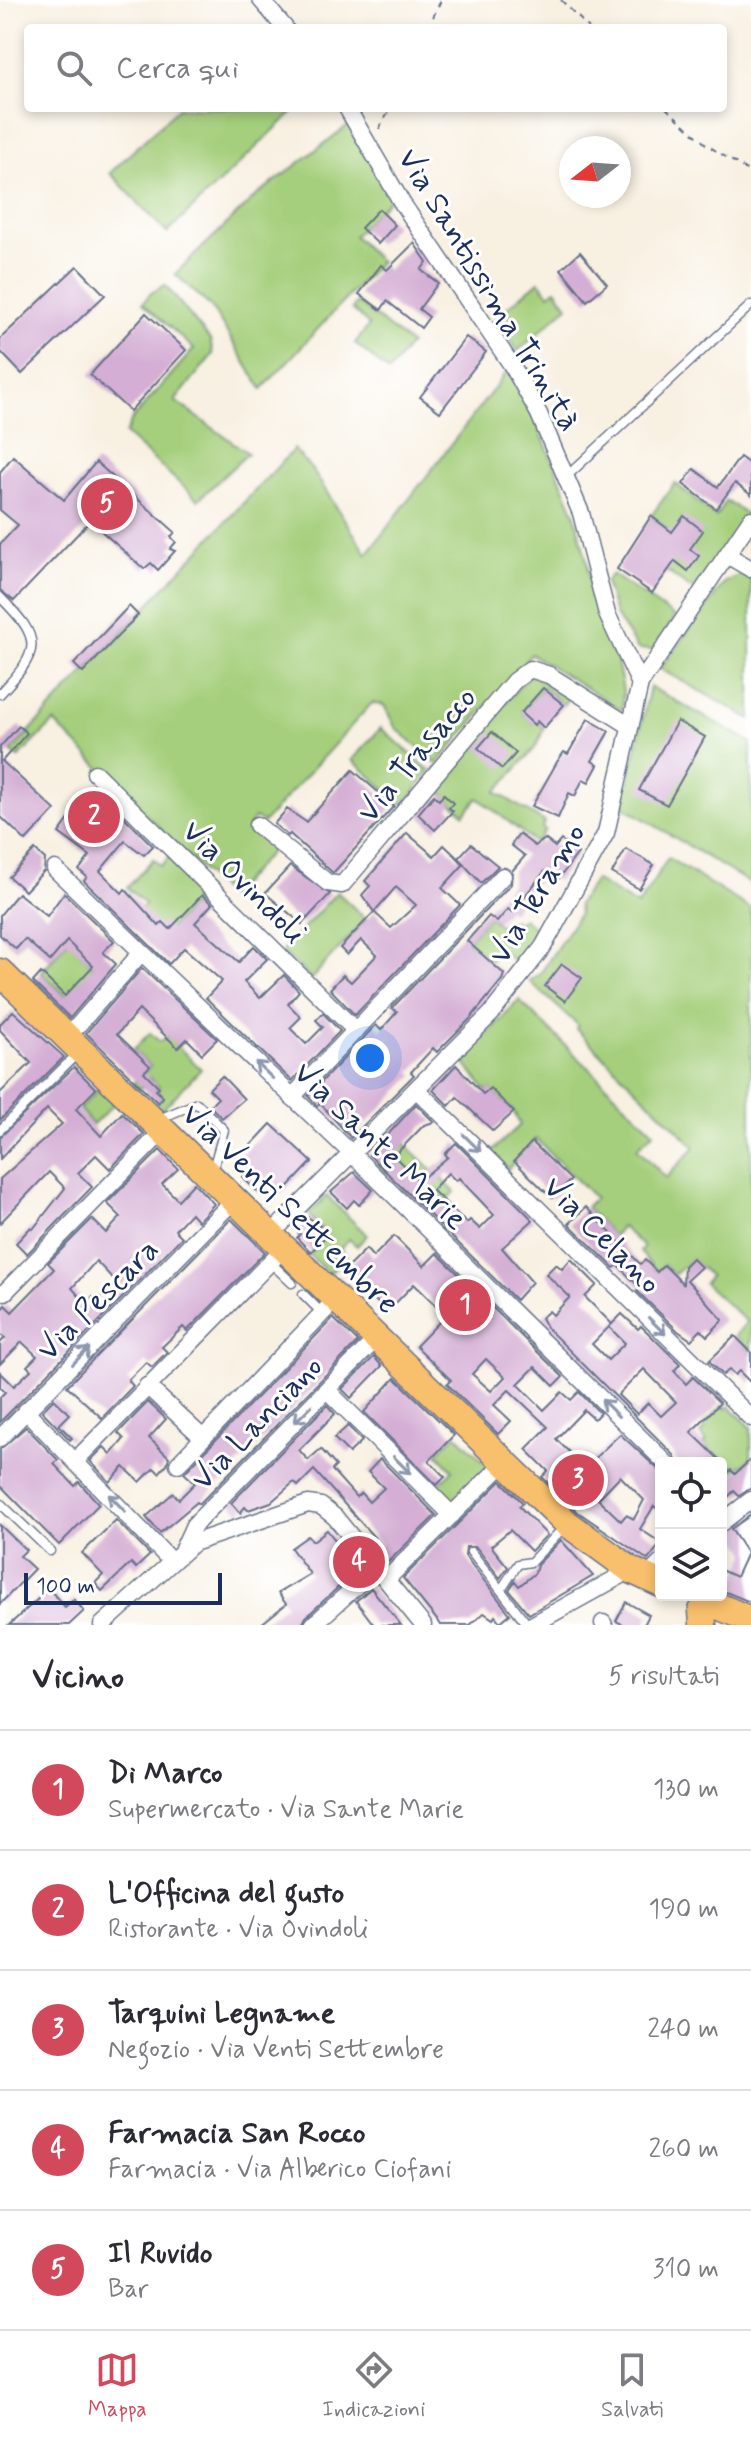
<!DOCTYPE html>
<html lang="it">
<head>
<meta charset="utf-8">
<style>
	body { margin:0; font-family:Mynerve,sans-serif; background:#f2f2f3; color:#2b2b33 }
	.controls { position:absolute; right:24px; bottom:24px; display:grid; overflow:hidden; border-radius:8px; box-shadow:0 4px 12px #0003 }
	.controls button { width:72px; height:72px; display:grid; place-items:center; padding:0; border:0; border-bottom:2px solid #e1e1e2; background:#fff; color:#2b2b33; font:40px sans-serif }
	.compass { position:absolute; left:559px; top:136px; width:72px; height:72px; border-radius:50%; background:#fff; box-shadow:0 4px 12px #0003; rotate:253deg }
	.scale { position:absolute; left:24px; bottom:20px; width:198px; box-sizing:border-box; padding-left:8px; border:4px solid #1b2f5e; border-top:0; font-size:22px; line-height:28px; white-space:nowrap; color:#1b2f5e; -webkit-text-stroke:6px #fff; paint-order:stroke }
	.you { position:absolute; left:370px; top:1058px; width:28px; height:28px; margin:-20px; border:6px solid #fff; border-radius:50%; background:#1a73e8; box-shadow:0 0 0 12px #1a73e833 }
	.badge { display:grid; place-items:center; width:52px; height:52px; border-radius:50%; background:#d1495b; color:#fff; font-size:26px; font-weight:700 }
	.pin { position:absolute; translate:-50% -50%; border:4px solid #fff; box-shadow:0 2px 8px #0006 }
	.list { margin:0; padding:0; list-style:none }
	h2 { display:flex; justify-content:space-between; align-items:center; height:104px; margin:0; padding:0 32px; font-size:34px }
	h2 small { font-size:26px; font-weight:400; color:#7c7c81 }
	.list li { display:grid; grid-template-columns:52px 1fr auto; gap:24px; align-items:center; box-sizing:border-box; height:120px; padding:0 32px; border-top:2px solid #e1e1e2 }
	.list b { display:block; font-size:30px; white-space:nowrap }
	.list p { margin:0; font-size:26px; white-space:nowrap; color:#7c7c81 }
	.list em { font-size:26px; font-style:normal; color:#7c7c81 }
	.icon { flex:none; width:44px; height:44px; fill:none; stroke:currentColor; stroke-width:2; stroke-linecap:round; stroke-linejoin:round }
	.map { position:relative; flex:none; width:751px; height:1625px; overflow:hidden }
	.search { position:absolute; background:#fff; box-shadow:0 4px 12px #0003; left:24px; right:24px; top:24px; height:88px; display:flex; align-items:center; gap:20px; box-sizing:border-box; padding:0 28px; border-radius:8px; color:#7c7c81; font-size:30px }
	.sheet { height:704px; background:#fff }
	nav { display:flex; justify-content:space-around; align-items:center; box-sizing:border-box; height:112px; border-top:2px solid #e1e1e2; background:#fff; font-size:22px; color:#7c7c81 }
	nav a { display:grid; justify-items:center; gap:4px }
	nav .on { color:#d1495b }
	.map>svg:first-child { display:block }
	.green { fill:#a5cf7b; stroke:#607f6c; stroke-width:2 }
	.building { fill:#d4aed4; fill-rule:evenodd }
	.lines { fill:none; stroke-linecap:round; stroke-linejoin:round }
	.service-casing { stroke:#68738c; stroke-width:11 }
	.minor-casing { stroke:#68738c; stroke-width:19 }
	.primary-casing { stroke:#68738c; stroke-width:29 }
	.path { stroke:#68738c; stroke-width:2; stroke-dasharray:6 6; stroke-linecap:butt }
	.service { stroke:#fff; stroke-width:8 }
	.minor { stroke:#fff; stroke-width:16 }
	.primary { stroke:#f8bf6c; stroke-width:26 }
	.oneway { stroke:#8d97ae }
	.labels { text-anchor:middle; stroke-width:6; stroke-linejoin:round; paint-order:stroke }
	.street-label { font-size:32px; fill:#1b2f5e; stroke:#fff }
</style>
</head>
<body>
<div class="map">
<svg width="751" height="1625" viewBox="0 0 751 1625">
	<rect width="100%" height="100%" fill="#fff"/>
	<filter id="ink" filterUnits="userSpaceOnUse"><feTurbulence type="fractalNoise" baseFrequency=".0125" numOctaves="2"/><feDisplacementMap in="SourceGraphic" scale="16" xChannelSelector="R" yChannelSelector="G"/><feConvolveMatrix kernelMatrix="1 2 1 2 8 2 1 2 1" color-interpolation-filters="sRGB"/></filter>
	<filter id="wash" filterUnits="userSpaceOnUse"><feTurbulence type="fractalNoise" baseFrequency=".006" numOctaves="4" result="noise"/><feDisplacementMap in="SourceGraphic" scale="32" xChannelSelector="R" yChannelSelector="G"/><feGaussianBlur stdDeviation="1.8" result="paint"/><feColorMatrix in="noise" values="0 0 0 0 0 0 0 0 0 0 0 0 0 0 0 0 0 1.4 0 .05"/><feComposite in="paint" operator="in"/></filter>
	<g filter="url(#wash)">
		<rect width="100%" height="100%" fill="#f8f0e1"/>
		<g class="green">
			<path d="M178 108H297L167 233 110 173Z"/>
			<path d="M351 123 390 198 354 236 380 262 262 389 211 307 175 274 256 196Z"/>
			<path d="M539 281 549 294 556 289 568 306 518 351 495 318Z"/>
			<path d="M165 285 210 340 213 354 175 401 248 453 198 500 125 434 133 418 194 349 143 303 151 293Z"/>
			<path d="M357 302 410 344 389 372 355 343 369 325 352 309Z"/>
			<path d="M509 369 535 419 574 511 587 562 592 598 616 655 623 691 622 710 531 654 437 764 395 727 384 705 372 703 263 823 255 818 249 826 275 847 229 897 54 722 18 758 11 751 294 449 313 471 367 554Z"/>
			<path d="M675 483 716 517 726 501 748 515 693 590 648 558 668 529 651 516Z"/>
			<path d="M612 574 675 617 653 650 638 649 616 617 605 582Z"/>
			<path d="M740 575 751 578V719L660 669 725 582Z"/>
			<path d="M530 674 568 698 564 705 543 688 522 713 534 724 537 721 544 728 536 747 496 792 545 822 542 828 545 830 536 843 478 798 464 814 434 786Z"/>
			<path d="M650 687 751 742V884L623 806Z"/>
			<path d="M381 728 430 771 404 805 352 760Z"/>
			<path d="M170 856 206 891 170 929 151 935 141 910 145 904 127 888 153 859 161 866Z"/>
			<path d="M668 858 751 909V1352L735 1336 747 1322 704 1283 710 1276 692 1259 674 1275 664 1265 657 1272 640 1252 644 1247 622 1227 613 1236 586 1207 595 1198 536 1139 508 1169 491 1152 520 1125 514 1112 490 1089 486 1091 462 1060 519 1000 654 1132 637 1148 666 1178 695 1147 576 1029 578 1025 529 981 540 974 579 914 578 904 595 880 638 906Z"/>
			<path d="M337 892 366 919 311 979 282 951Z"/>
			<path d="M489 916 500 926 505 920 509 923 513 919 518 923 523 918 538 932 516 963 500 949 489 962 467 941Z"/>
			<path d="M68 940 98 971 66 996 41 973Z"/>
			<path d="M150 1033 160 1042 167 1036 201 1069 161 1111 155 1106 163 1097 156 1090 159 1087 150 1078 138 1090 133 1084 150 1066 133 1050Z"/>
			<path d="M100 1088 115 1103 93 1125 79 1109Z"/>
			<path d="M390 1129 455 1192 445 1202 424 1177 402 1196 398 1193 414 1176 391 1168 382 1177 372 1167 379 1159 396 1152 381 1139Z"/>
			<path d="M327 1196 367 1235 357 1246 349 1239 340 1249 347 1256 329 1274 309 1255 326 1236 309 1214Z"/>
			<path d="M723 1405 726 1409 729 1406 751 1427V1459L721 1480 720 1460 704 1444 707 1441 700 1434 705 1429 703 1426Z"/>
			<path d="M456 1434 490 1468 453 1507 434 1488 453 1470 437 1453Z"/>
		</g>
		<g id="blocks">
			<g class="building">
				<path d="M379 209 395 225 378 244 361 228Z"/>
				<path d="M414 243 427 262 421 270 438 283 419 309 429 317 421 328 387 301 381 310 359 294 381 265 387 270Z"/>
				<path d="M580 252 607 284 587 301 561 269Z"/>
				<path d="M77 266 105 295 22 374 0 351V339Z"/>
				<path d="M146 313 186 350 130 411 90 375Z"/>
				<path d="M466 337 486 352 440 412 420 397Z"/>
				<path d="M13 456 64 500 96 462 175 532 171 537 176 542 170 549 175 551 158 570 151 563 144 569 90 521 14 601 0 590V544L18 525 0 510V472Z"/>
				<path d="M740 457 751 465V495L735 483 716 509 683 484 694 469 718 487Z"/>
				<path d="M651 516 672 532 684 516 703 531 690 549 699 556 688 571 675 561 652 593 617 569Z"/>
				<path d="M129 606 138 615 83 673 74 664Z"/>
				<path d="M543 688 564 705 544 728 537 721 534 725 521 713Z"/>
				<path d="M588 719 609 731 592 761 598 765 589 782 583 779 575 796 569 793 558 818 532 806 557 762 564 752 568 754Z"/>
				<path d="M677 721 705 737 667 805 639 790Z"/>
				<path d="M19 726 27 733 2 761 55 810 26 841 0 816V747Z"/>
				<path d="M492 732 516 753 502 769 478 748Z"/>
				<path d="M353 770 394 806 333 873 290 834 288 836 274 824 287 809 306 822Z"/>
				<path d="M93 786 153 846 144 855 125 841 100 871 122 893 125 889 159 926 163 922 170 929 202 895 212 904 195 923 239 962 254 946 267 959 244 982 260 998 284 975 299 991 288 1004 301 1017 290 1028 306 1044 323 1027 316 1020 323 1013 340 1031 292 1081 206 998 222 981 184 948 169 964 84 881 87 877 79 870 90 856 59 833Z"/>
				<path d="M444 794 453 803 449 808 453 811 435 830 418 814 434 795 439 800Z"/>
				<path d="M407 833 434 856 444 845 464 864 442 888 460 905 355 1015 330 989 343 975 351 982 377 955 361 940 347 955 340 948 374 912 362 895 370 886 365 881ZM396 887 416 905 391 928 374 912Z"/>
				<path d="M519 834 535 846 545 839 555 847 561 840 578 853 557 881 545 871 512 912 508 909 497 922 489 916 467 941 504 974 502 980 470 1019 437 1052 433 1048 411 1072 414 1075 351 1138 320 1103 317 1106 308 1096 376 1025 381 1030 397 1012 392 1008 511 884 512 871 525 856 511 845Z"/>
				<path d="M471 844 498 866 481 883 458 858Z"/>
				<path d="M626 849 654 865 639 889 612 873Z"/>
				<path d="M35 850 45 859 44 871 25 891 9 877Z"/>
				<path d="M290 866 330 894 302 924 265 893Z"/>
				<path d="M18 893 47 916 64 893 114 941 103 952 116 964 70 1018 33 982 41 973 65 996 93 966 67 941 50 961 25 939 16 949 0 935V915Z"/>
				<path d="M562 964 582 978 565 1001 545 986Z"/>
				<path d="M142 968 217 1039 202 1054 187 1039 178 1048 139 1010 131 1019 117 1034 150 1066 144 1072 159 1087 156 1090 163 1097 158 1103 86 1033Z"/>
				<path d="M13 1011 64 1057 0 1120V1093L31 1063 0 1030V1024Z"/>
				<path d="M456 1065 483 1094 490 1088 514 1112 493 1131 457 1097 449 1106 433 1090Z"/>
				<path d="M74 1067 96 1089 76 1109 101 1136 122 1113 144 1134 110 1169 96 1155 78 1173 92 1187 27 1254 16 1243 31 1227 33 1229 65 1188 49 1172 0 1223V1179L62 1124 47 1109 0 1159V1137Z"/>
				<path d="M222 1076 244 1099 222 1118 210 1106 218 1098 209 1089Z"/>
				<path d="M416 1104 434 1122 424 1125 394 1156 419 1181 448 1157 445 1154 456 1143 533 1220 502 1248 532 1282 516 1300 369 1155ZM448 1173 456 1181 459 1178 494 1215 480 1229 470 1220 467 1223 432 1190Z"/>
				<path d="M271 1124 312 1162 275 1201 264 1190 260 1194 242 1177 246 1172 235 1162Z"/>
				<path d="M532 1142 571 1180 552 1198 514 1161Z"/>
				<path d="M160 1150 178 1169 162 1184 178 1200 194 1183 214 1204 198 1221 191 1213 175 1230 182 1237 0 1422V1397L5 1392 0 1387V1372L14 1386 31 1370 27 1366 37 1356 22 1342 0 1364V1343L5 1338 0 1334V1311L5 1305 12 1312 54 1269 48 1263 92 1219 106 1233 121 1217 107 1203ZM96 1261 116 1282 97 1301 93 1297 86 1304 72 1288Z"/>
				<path d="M354 1172 373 1190 359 1205 354 1200 347 1208 331 1192Z"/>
				<path d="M586 1207 640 1264 645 1260 657 1272 664 1265 683 1284 684 1266 692 1258 701 1267 687 1280 723 1320 707 1336 701 1330 691 1340 678 1331 637 1291 640 1288 618 1265 614 1268 569 1224Z"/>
				<path d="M306 1216 320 1225 318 1228 326 1236 311 1252 297 1238 300 1234 294 1228Z"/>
				<path d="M231 1219 265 1252 187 1331 183 1327 162 1347 167 1352 152 1367 146 1362 128 1380 133 1386 102 1418 67 1386Z"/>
				<path d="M394 1236 424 1266 437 1253 563 1377 554 1386 535 1367 518 1384 544 1410 562 1392 571 1400 579 1392 600 1413 594 1419 584 1410 556 1439 578 1461 560 1479 576 1494 590 1479 581 1471 620 1434 661 1472V1512L654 1506 640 1529 661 1543 648 1560 578 1512 542 1477 548 1471 526 1449 548 1427 509 1390 494 1405 511 1421 498 1434 447 1384 451 1380 416 1346 446 1315 414 1284 387 1312 345 1270 366 1249 373 1257ZM486 1359 505 1377 491 1391 472 1374ZM620 1476 644 1500 634 1519 626 1515 621 1521 598 1499Z"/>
				<path d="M571 1259 597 1285 585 1297 612 1324 592 1344 608 1360 625 1343 609 1327 622 1314 638 1329 641 1326 680 1364 674 1371 686 1384 693 1377 720 1403 691 1432 723 1463H677L674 1455 546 1327 541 1318 549 1311 553 1315 570 1297 546 1274 556 1264 562 1269ZM644 1369 676 1402 661 1416 648 1403 637 1414 618 1395Z"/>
				<path d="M333 1318 358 1342 199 1504 197 1502 160 1533 146 1517 173 1493 179 1499 195 1483 184 1473Z"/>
				<path d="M735 1336 751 1352V1383L739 1371 735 1375 729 1370 723 1375 709 1361Z"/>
				<path d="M374 1357 382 1366 351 1398 342 1389Z"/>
				<path d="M395 1378 454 1435 429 1461 445 1477 437 1485 364 1412Z"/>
				<path d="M54 1399 70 1414 59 1425 72 1438 70 1440 42 1411Z"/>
				<path d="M148 1402 166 1419 149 1438 169 1457 167 1464 159 1473 154 1468 140 1482 124 1467 110 1482 90 1461 104 1447 111 1454 124 1439 118 1433Z"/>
				<path d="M327 1405 335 1414 299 1450 308 1460 321 1449 336 1466 332 1470 356 1497 361 1493 369 1502 384 1488 368 1472 380 1459 436 1515 387 1563 376 1550 381 1545 314 1470 298 1486 294 1482 271 1502 248 1510 245 1507 240 1513 231 1503Z"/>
				<path d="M348 1426 362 1441 349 1453 334 1438Z"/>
				<path d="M26 1427 58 1460 54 1464 75 1486 79 1482 99 1504 59 1545 0 1485V1449Z"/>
				<path d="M751 1459V1488L739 1496 734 1491 721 1504V1480L731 1470 735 1474Z"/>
				<path d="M501 1481 523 1503 519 1506 547 1535 531 1551 510 1530 491 1546 508 1567 500 1578 476 1547H466L465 1556 510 1614 500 1622 495 1616 493 1619 484 1613 470 1625H441L403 1578Z"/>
				<path d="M751 1515V1599L750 1602 721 1590V1570L736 1577 747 1553 731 1529Z"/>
				<path d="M116 1520 150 1555 136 1568 131 1563 102 1591 95 1583 103 1575 82 1553Z"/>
				<path d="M0 1525 26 1550 20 1556 34 1569 0 1604Z"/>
				<path d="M327 1530 358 1569 306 1617 302 1625H260L286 1604 278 1593 310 1574 291 1548 308 1536 313 1541Z"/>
				<path d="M561 1540 593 1576 529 1614 509 1590 515 1581 519 1586 535 1573 537 1565Z"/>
				<path d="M371 1588 380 1599 401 1625H374L356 1601Z"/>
				<path d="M49 1589 65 1607 74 1599 84 1611 69 1625H9Z"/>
				<path d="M626 1602 649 1615 644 1625H624L616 1621Z"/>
			</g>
		</g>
	</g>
	<g filter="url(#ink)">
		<use href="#blocks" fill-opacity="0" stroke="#68738c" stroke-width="2"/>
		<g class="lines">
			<g class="service-casing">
				<g id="service">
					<path d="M567 476 751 305"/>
					<path d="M0 597C43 640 41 650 0 694"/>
					<path d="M159 1119 197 1103 224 1130 212 1172"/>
					<path d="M0 1130 78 1053"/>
					<path d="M270 1262 292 1283"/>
					<path d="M303 1294 322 1313"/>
					<path d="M0 1503 50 1551"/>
					<path d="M471 1552 528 1625"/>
					<path d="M501 1590 518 1564 531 1562 566 1525"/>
				</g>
			</g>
			<g class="minor-casing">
				<g id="minor">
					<path d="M261 0 285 28"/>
					<path d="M347 108 402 203 513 367 539 414 581 513 607 614 640 684"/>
					<path d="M727 555 751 569"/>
					<path d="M95 773 355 1030"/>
					<path d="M257 825 328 883 342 885 514 681 530 669 549 675 630 726"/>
					<path d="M55 869 351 1153 666 1463"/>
					<path d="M66 1039 141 953"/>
					<path d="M416 1089 751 1418"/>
					<path d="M292 1097 503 876"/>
					<path d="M271 1234 491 1014 543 947 606 833 640 684 751 519"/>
					<path d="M5 1292 162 1132"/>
					<path d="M147 1386 203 1438 336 1299"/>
					<path d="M327 1390 452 1515"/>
					<path d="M26 1411 170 1560"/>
					<path d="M0 1438 235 1199"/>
					<path d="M75 1461 284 1248"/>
					<path d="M178 1464 203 1438"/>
					<path d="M721 1523 751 1500"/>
					<path d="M183 1549 194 1525 377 1338"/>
					<path d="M655 1569 661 1563"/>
					<path d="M387 1579 505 1462"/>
					<path d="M603 1623 604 1625"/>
					<path d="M102 1625 193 1543 308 1504 321 1506 335 1517 423 1625"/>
					<path d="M313 1625 377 1567"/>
					<path d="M532 1625 631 1570"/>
				</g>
			</g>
			<g class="primary-casing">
				<g id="primary">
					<path d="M0 972 568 1524 631 1570 661 1584"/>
					<path d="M703 1625 702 1611 713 1604 751 1620"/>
				</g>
			</g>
			<g class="path">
				<path d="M561 0 589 28"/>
				<path d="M428 28 441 0"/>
				<path d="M666 108 707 145 751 173"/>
				<path d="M379 129 391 108"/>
			</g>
			<use href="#service" class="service"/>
			<use href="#minor" class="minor"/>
			<use href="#primary" class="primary"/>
		</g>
		<defs><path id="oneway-shaft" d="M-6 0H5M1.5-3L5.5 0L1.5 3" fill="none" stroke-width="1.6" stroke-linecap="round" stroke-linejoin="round" transform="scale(2)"/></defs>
		<g class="oneway">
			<use href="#oneway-shaft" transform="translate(264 1070) rotate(-136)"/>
			<use href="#oneway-shaft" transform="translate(472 1143) rotate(45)"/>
			<use href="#oneway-shaft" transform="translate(657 1326) rotate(45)"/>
			<use href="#oneway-shaft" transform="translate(81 1356) rotate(-45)"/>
			<use href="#oneway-shaft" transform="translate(610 1408) rotate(-135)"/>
			<use href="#oneway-shaft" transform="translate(303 1414) rotate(135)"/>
			<use href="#oneway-shaft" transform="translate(402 1465) rotate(45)"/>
			<use href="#oneway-shaft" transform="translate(117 1503) rotate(-134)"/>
		</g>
	</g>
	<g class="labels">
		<g class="street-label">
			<text transform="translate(490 289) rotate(59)" y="11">Via Santissima Trinità</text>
			<text transform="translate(416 754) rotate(-50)" y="11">Via Trasacco</text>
			<text transform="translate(245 881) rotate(45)" y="11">Via Ovindoli</text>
			<text transform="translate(536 893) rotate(-59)" y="11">Via Teramo</text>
			<text transform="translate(381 1145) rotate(44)" y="11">Via Sante Marie</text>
			<text transform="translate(291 1208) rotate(44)" y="11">Via Venti Settembre</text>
			<text transform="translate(603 1234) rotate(45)" y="11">Via Celano</text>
			<text transform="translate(97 1299) rotate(-45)" y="11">Via Pescara</text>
			<text transform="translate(256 1422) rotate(-46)" y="11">Via Lanciano</text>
		</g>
	</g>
</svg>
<div class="controls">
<button><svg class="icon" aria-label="locate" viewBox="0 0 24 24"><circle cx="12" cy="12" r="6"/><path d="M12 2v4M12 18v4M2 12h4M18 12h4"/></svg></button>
<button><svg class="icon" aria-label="layers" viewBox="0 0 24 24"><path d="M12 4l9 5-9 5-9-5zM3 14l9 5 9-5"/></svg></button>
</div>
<svg class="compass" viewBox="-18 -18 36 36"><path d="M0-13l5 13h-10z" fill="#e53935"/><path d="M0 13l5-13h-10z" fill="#7c7c81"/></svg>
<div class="scale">100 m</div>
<div class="you"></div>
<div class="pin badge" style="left:465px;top:1305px">1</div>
<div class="pin badge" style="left:94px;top:817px">2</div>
<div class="pin badge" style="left:578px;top:1480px">3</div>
<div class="pin badge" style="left:359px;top:1562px">4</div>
<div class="pin badge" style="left:107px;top:504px">5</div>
<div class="search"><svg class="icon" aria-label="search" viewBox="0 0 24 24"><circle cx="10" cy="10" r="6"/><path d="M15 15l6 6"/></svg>Cerca qui</div>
</div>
<section class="sheet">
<h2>Vicino<small>5 risultati</small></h2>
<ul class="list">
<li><span class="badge">1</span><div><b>Di Marco</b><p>Supermercato · Via Sante Marie</p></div><em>130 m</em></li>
<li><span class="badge">2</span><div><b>L'Officina del gusto</b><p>Ristorante · Via Ovindoli</p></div><em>190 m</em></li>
<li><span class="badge">3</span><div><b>Tarquini Legname</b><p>Negozio · Via Venti Settembre</p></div><em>240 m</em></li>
<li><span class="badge">4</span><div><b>Farmacia San Rocco</b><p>Farmacia · Via Alberico Ciofani</p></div><em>260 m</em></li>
<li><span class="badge">5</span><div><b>Il Ruvido</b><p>Bar</p></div><em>310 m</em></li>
</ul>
</section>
<nav>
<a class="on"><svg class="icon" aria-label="map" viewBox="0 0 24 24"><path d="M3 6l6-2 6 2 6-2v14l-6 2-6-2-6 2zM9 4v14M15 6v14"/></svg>Mappa</a>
<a><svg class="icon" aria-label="directions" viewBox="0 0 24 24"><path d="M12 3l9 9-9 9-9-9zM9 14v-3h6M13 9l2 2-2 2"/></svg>Indicazioni</a>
<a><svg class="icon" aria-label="saved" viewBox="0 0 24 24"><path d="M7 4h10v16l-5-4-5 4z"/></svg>Salvati</a>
</nav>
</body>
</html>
